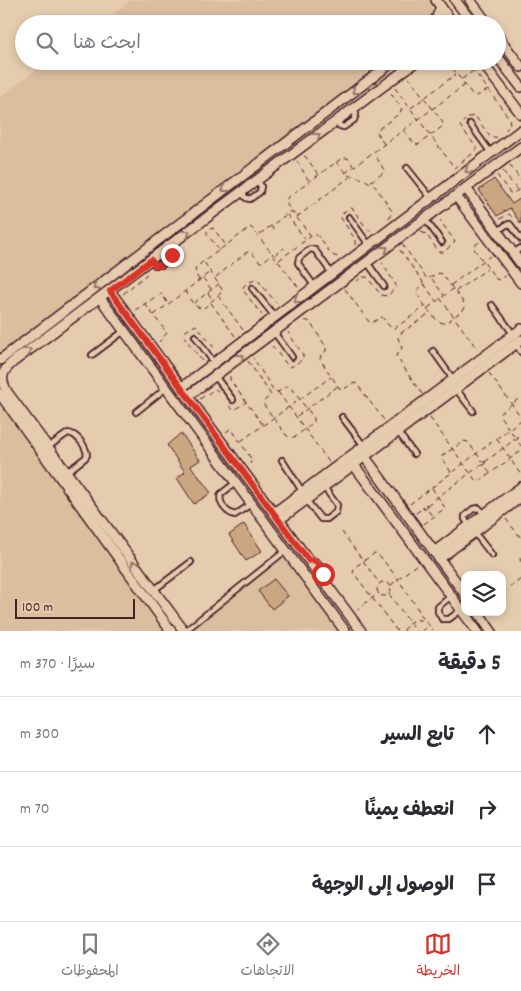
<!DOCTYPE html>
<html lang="ar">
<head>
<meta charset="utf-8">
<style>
	body { margin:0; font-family:Dekko,"Playpen Sans Arabic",sans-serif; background:#f7f7f7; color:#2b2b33; direction:rtl }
	.controls { position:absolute; right:15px; bottom:15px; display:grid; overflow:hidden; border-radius:10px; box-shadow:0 2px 8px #0003 }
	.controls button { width:45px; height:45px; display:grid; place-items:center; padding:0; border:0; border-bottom:1px solid #e1e1e2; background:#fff; color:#2b2b33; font:25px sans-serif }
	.scale { position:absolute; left:15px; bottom:12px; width:120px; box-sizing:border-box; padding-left:5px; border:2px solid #4a1f2b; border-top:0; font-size:14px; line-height:18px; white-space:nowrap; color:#4a1f2b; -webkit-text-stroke:4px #e6ccae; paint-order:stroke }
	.stop { position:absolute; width:15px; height:15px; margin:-11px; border:4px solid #d93025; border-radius:50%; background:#fff }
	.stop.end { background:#d93025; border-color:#fff; box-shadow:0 1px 5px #0008 }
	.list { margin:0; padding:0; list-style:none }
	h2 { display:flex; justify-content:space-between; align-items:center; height:65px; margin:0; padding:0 20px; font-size:21px }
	h2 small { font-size:16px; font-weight:400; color:#7c7c81 }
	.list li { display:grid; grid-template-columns:32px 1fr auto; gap:15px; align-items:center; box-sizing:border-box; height:75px; padding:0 20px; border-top:1px solid #e1e1e2 }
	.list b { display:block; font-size:19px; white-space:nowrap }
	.list em { font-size:16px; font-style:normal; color:#7c7c81 }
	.icon { flex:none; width:28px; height:28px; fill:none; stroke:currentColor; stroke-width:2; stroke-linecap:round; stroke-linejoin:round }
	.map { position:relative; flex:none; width:521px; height:631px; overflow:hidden; direction:ltr }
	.search { position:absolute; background:#fff; box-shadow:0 2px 8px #0003; left:15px; right:15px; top:15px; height:55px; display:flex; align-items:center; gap:12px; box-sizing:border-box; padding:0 18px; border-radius:28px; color:#7c7c81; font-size:19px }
	.sheet { height:290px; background:#fff }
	nav { display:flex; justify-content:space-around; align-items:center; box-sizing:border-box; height:70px; border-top:1px solid #e1e1e2; background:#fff; font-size:14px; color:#7c7c81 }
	nav a { display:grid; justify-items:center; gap:2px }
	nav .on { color:#d93025 }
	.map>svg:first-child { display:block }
	.built { fill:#dbbe9e }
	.building { fill:#cba781; stroke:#4a1f2b }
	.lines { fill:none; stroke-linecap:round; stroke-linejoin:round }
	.service-casing { stroke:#4a1f2b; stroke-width:8 }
	.minor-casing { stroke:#4a1f2b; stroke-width:12 }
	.path { stroke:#4a1f2b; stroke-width:1; stroke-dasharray:5 4; stroke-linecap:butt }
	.service { stroke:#e6ccae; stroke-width:4.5 }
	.minor { stroke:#e6ccae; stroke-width:9 }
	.oneway { stroke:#98766c }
	.route { stroke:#d93025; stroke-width:6 }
</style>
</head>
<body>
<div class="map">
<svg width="521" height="631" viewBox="0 0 521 631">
	<rect width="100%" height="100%" fill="#e6ccae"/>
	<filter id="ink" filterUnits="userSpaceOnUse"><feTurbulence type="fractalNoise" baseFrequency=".02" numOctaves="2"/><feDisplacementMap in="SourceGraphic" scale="10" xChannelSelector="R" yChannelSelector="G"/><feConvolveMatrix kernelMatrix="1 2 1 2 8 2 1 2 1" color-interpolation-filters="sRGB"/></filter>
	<g filter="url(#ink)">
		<g class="built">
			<path d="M131 0H444L460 22 458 24H99Z"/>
			<path d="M48 61H407L8 359 0 368V97Z"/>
			<path d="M0 387 2 390 178 631H0Z"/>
			<path d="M285 549 345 631H180Z"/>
		</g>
		<g class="building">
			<path d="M494 179 512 204 521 198V224L510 208 497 216 479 190Z"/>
			<path d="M181 433 200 460 191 466 211 493 194 504 177 478 185 472 167 445Z"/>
			<path d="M244 524 262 551 246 561 229 535Z"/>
			<path d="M274 579 288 596 272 609 258 591Z"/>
		</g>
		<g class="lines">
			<g class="service-casing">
				<g id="service">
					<path d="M336 121 340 126 344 127 354 120 356 114 352 109"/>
					<path d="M470 124 491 153"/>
					<path d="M407 168 431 198"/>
					<path d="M241 192 246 198 250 199 260 192 261 186 257 180"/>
					<path d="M349 217 369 245"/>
					<path d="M425 219 442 242"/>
					<path d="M497 232 506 225 510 224 521 239"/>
					<path d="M513 253 521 248"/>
					<path d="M151 260 155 265H162L171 257V253L167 248"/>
					<path d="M367 262 384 286"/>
					<path d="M315 287 298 263 299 258 310 249 315 250 332 274"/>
					<path d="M252 288 275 317"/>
					<path d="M492 305 513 334"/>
					<path d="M274 332 292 357"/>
					<path d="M195 336 214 363"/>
					<path d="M516 344 521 352"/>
					<path d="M433 351 453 379"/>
					<path d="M92 355 124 331"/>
					<path d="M215 376 233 400"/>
					<path d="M456 389 473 411"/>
					<path d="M136 412 166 388"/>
					<path d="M342 417 364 446"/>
					<path d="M398 432 414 454"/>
					<path d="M48 447 68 433C77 434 86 446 87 455L85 458 67 472"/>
					<path d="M282 460 302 491"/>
					<path d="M235 483 221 494C218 502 226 513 235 515L251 504"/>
					<path d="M306 500 321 519H327L336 512 337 505 324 487"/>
					<path d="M469 525 465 519V516L473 509 479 508 485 515"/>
					<path d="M474 532 492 555"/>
					<path d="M309 561 313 560 317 562 323 571 322 576"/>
					<path d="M154 590 191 562"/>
					<path d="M451 596 438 607V612L442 619H449L461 610"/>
					<path d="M185 631 285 551"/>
				</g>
			</g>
			<g class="minor-casing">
				<g id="minor">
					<path d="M436 0 453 24"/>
					<path d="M455 0 473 24"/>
					<path d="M470 0 488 24"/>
					<path d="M434 24 441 7"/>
					<path d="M497 35 521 67"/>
					<path d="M497 56 521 87"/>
					<path d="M481 61 521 114"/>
					<path d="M466 188 521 264"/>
					<path d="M456 196 521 283"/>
					<path d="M110 291 361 631"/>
					<path d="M100 298 345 631"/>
					<path d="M0 360 394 61"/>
					<path d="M181 388 521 130"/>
					<path d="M0 394 171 631"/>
					<path d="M188 396 521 147"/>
					<path d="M365 457 465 594"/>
					<path d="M354 465 477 631"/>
					<path d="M274 513 521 329"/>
					<path d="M279 520 521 340"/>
					<path d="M434 552 521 487"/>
					<path d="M439 559 521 497"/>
					<path d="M478 612 491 631"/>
					<path d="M184 631 7 392C0 379 1 372 13 362L417 61"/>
				</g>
			</g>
			<g class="path">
				<path d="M447 61 472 94 477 96 488 90"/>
				<path d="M467 61 509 118 510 123 506 130"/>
				<path d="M424 67 432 61"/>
				<path d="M462 79 473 71"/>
				<path d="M395 88 454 167"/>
				<path d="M411 108 456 74"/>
				<path d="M468 117 475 116 491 138 497 137"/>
				<path d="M404 131 414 143 418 145 443 126 442 121 409 78"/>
				<path d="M384 144 378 135 377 130 399 114 402 109 390 92"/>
				<path d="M304 156 306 157 318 174"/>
				<path d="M297 161 309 181"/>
				<path d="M336 162 348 175 364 179 375 186 392 211 389 219"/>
				<path d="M510 165 521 181"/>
				<path d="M454 168 476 151V147L460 126 465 120"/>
				<path d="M503 171 517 190"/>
				<path d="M345 173 465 85"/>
				<path d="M497 175 510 193H514L521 188"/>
				<path d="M371 181 382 174 384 170 374 153"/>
				<path d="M287 215 305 239"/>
				<path d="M297 217 351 176"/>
				<path d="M500 219 509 214 513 218"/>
				<path d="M271 226 276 233"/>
				<path d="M421 232 426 234 439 252H444L455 242 440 220"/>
				<path d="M260 234 291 211"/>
				<path d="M311 236 287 205V198L342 158H348L353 166"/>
				<path d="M479 242 474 246V249L497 280 505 276"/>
				<path d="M355 245V239L341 218C341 213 348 208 352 208L368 230H374"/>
				<path d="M219 250 207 234V230L213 228 225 244"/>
				<path d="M400 250 423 282 422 285 416 292C422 301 435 325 446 323L463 310 465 308 463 302 442 274 439 273 427 279 403 245"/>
				<path d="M275 255 284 248"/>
				<path d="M279 260 314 234C325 238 326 255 338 257"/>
				<path d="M216 277 247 252 252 253 260 262H263L273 253"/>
				<path d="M203 278 211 289"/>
				<path d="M432 279 444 295"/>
				<path d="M199 280 195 273 196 267 251 227 299 288"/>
				<path d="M250 282 257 279 277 304"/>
				<path d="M356 282 362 277H367L381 295 387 296 395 289 396 285 382 263"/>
				<path d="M246 284 243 287V290L262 315"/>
				<path d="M424 284 436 301"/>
				<path d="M451 285 490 256"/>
				<path d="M345 289 369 322H373L382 317 391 328H395L426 306"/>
				<path d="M185 291C190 299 194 309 204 308L223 291 204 262"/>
				<path d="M456 291 487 269"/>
				<path d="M208 293 213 300"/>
				<path d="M123 294 147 274"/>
				<path d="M219 297 243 330"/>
				<path d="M440 298 478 350"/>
				<path d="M194 303 219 284"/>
				<path d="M211 303 235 336"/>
				<path d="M145 304 167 333 159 342"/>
				<path d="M428 308 453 289"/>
				<path d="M135 310 160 294H162L168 304"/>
				<path d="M154 315 210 272"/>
				<path d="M305 320 310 322 326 347V351L321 355 320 359 339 388 344 389 352 384 356 383 384 420"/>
				<path d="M272 346 289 367 293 366 303 359V355L288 332"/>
				<path d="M202 361 185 338 184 332 196 325 216 350"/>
				<path d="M248 361 271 395 263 402 264 405 286 435 289 437H295L314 422V418L290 387 287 386 278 392 274 391 253 358"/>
				<path d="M489 373 521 417"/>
				<path d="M230 376V380L263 425"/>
				<path d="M278 392 329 462"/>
				<path d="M422 394 396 356 402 348 398 338 401 333 430 313"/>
				<path d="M200 399 215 389 218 391"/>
				<path d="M229 406 234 410 246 402"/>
				<path d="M297 416 338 386"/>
				<path d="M430 418 476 481 481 480 521 451"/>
				<path d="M226 432 230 429 233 431 252 460 250 464"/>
				<path d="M514 436 500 416V413L521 397"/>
				<path d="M497 439 521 475"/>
				<path d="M517 440 518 437 514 436V440H517L521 446"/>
				<path d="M241 441 331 377"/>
				<path d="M485 462 514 440"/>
				<path d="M485 465H481L482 461 485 462V465L490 473"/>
				<path d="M451 472 442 459V456L464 441 468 442 482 461"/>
				<path d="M410 504 521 420"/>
				<path d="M427 505 481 465"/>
				<path d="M426 508H423V504L427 505 426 508 433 517"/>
				<path d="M416 513 423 508"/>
				<path d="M506 519 521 538"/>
				<path d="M424 524 445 508 432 488"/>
				<path d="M342 532 380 584"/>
				<path d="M521 557 520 559 521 564"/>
				<circle cx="384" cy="589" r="7"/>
				<path d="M391 585 417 564"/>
				<path d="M502 593 521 579"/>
				<path d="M389 594 416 631"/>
				<path d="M356 610 379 593"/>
				<path d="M397 631 353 572 355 567 375 553C385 558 419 609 424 620"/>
				<path d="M404 631C409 615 427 617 433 631"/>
				<path d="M422 631 430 625"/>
			</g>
			<use href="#service" class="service"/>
			<use href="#minor" class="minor"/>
		</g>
		<defs><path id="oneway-chevron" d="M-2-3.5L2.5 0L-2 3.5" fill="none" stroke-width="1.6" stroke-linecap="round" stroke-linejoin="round" transform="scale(1.25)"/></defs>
		<g class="oneway">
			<use href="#oneway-chevron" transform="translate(355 91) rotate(143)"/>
			<use href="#oneway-chevron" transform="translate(317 136) rotate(-37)"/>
			<use href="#oneway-chevron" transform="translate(468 170) rotate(143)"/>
			<use href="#oneway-chevron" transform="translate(225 189) rotate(143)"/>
			<use href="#oneway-chevron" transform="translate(187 233) rotate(-37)"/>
			<use href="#oneway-chevron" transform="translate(385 249) rotate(-37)"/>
			<use href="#oneway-chevron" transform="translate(96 287) rotate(143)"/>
			<use href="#oneway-chevron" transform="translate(297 300) rotate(143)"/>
			<use href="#oneway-chevron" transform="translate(28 351) rotate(-36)"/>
			<use href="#oneway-chevron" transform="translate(241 357) rotate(-37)"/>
			<use href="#oneway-chevron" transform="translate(134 564) rotate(-127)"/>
		</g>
	</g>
	<g class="lines" filter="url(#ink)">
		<path class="route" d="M172 255 170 259 160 266 155 265 151 260 110 291 309 561 312 560C318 562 322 568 323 574"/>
	</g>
</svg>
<div class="controls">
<button><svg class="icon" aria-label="layers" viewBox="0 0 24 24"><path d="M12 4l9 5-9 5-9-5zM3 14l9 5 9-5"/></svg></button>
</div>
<div class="scale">100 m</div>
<div class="stop" style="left:323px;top:574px"></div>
<div class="stop end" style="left:172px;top:255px"></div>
<div class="search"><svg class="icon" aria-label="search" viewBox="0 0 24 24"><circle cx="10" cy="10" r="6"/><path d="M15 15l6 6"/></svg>ابحث هنا</div>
</div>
<section class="sheet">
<h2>5 دقيقة<small>سيرًا · 370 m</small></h2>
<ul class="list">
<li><svg class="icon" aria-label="ahead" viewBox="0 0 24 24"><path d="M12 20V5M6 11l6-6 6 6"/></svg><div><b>تابع السير</b></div><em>300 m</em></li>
<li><svg class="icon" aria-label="right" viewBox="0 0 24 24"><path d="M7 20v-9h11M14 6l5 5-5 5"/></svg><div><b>انعطف يمينًا</b></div><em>70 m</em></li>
<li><svg class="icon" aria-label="arrive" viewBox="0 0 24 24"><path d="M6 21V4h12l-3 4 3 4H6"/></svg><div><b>الوصول إلى الوجهة</b></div></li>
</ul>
</section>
<nav>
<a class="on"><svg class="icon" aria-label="map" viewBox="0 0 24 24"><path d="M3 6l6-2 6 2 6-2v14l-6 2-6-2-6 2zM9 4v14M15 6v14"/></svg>الخريطة</a>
<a><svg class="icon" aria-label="directions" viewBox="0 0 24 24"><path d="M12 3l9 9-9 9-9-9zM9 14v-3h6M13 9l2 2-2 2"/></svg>الاتجاهات</a>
<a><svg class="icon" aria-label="saved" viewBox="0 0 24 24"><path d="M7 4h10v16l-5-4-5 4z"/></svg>المحفوظات</a>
</nav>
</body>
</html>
